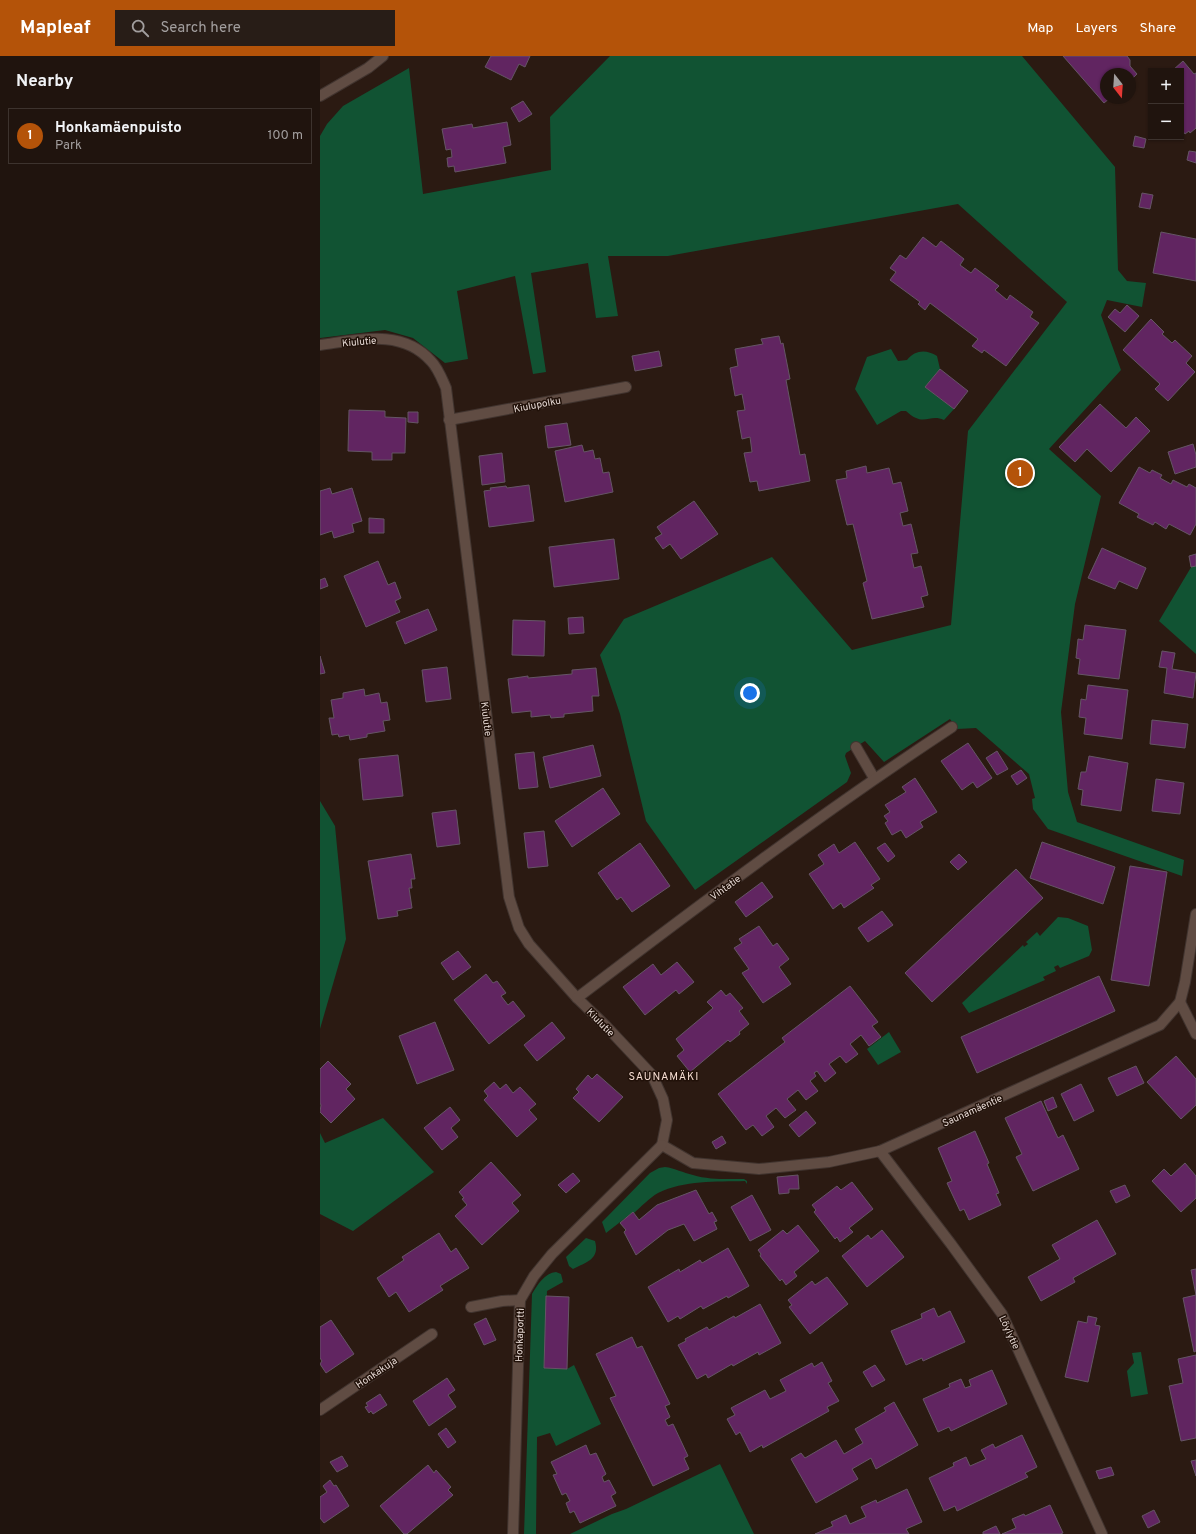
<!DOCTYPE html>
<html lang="en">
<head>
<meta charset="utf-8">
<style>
	body { margin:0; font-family:Overpass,sans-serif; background:#281d17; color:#f1f3f6 }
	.controls { position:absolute; right:12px; top:12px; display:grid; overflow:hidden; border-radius:0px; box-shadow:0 1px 3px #0004 }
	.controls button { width:36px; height:36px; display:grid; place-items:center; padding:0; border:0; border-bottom:1px solid #3d332e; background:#20140e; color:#f1f3f6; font:20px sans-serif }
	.compass { position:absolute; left:780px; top:12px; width:36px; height:36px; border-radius:50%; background:#20140e; box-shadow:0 1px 3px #0004; rotate:163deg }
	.you { position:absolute; left:430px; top:637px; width:14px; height:14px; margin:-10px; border:3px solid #fff; border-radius:50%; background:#1a73e8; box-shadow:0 0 0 6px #1a73e833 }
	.badge { display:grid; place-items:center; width:26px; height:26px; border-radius:50%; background:#b45309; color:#fff; font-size:13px; font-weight:700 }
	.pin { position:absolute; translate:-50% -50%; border:2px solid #fff; box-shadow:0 1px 4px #0006 }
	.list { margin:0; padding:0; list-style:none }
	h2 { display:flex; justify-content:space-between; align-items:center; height:52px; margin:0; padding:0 16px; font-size:17px }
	h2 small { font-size:13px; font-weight:400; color:#a29e9e }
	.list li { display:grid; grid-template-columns:26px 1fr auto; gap:12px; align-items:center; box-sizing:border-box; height:56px; margin:0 8px 8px; padding:0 8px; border:1px solid #3d332e; border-radius:0px }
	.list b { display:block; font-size:15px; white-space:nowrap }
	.list p { margin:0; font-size:13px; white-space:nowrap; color:#a29e9e }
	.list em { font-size:13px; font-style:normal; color:#a29e9e }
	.icon { flex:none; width:22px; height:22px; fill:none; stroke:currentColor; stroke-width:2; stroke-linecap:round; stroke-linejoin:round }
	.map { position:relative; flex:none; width:876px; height:1478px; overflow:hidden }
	header { display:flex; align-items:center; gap:24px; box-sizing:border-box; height:56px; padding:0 20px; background:#b45309; color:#fff }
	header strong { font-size:19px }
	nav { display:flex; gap:22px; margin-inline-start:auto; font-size:14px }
	.search { width:280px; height:36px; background:#281d17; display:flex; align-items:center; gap:10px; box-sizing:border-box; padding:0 14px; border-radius:0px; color:#a29e9e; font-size:15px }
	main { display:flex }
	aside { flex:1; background:#20140e }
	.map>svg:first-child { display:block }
	.green { fill:#115333 }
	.building { fill:#612561; stroke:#655565 }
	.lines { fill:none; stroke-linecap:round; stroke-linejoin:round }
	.minor-casing { stroke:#41342f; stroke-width:12 }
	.minor { stroke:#604c43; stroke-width:10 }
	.labels { text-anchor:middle; stroke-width:3; stroke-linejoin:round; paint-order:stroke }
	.street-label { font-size:10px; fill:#e6d9d4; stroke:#211109 }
	.neighbourhood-label { font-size:11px; letter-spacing:1px; fill:#f7ded3; stroke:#211109 }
</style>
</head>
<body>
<header>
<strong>Mapleaf</strong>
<div class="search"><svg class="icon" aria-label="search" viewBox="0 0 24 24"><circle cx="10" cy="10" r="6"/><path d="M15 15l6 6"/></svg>Search here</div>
<nav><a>Map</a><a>Layers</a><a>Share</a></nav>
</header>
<main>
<aside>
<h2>Nearby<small></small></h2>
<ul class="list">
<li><span class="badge">1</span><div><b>Honkamäenpuisto</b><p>Park</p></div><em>100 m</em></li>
</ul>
</aside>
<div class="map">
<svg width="876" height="1478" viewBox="0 0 876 1478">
	<rect width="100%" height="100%" fill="#2b1a12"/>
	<g class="green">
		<path d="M290 0H702L795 111 798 214 807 225 826 227 822 251 787 244 781 259 801 314 729 393 781 440 755 548 741 656 748 736 757 766 864 804 862 820 728 773 713 753 712 743 715 742 709 718 656 672 637 673 630 663 564 706 545 685 526 697 525 700 531 717 527 726 375 834 326 765 300 658 280 599 304 563 452 501 532 594 631 569 648 375 747 246 638 148 348 200H288L298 260 276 262 268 207 211 217 226 316 213 318 195 220 137 235 148 303 125 307 93 282 65 274 0 282V80L7 68 23 50 89 12 103 138 231 114 230 61Z"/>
		<path d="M571 293 578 305 587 304C595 294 606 293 617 300L620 313 605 331 634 353 624 364C609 357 604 372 586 355H581L557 369 535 333 547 301Z"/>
		<path d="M876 503V598L839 565Z"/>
		<path d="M0 745 15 770 26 883 0 973Z"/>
		<path d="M738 861 748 862 768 870 772 894 769 900 740 912 738 909 734 911 736 915 723 921 725 924 649 957 642 947 703 889 704 891 708 888 706 886 717 876 720 880Z"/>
		<path d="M569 976 581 996 558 1009 547 993Z"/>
		<path d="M63 1062 114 1116 33 1175 0 1158V1077L5 1087Z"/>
		<path d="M345 1111C355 1112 363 1117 373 1119 389 1124 407 1123 424 1123L427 1125V1128L425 1125C396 1126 364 1124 338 1137 329 1142 321 1151 314 1157L313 1156 286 1177 282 1166 330 1117 339 1112Z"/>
		<path d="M266 1182 275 1185C280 1203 267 1206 253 1213L249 1210 246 1201Z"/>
		<path d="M236 1216 241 1218 243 1226 227 1235 224 1312 247 1313 254 1309 281 1368 236 1390 230 1377 217 1381 216 1478H204L212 1238C217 1229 225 1217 236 1216Z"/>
		<path d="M821 1296 828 1338 811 1341 807 1315 814 1307 812 1297Z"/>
		<path d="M400 1408 434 1478H250L292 1458 306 1453Z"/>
	</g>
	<g class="building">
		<path d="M171 0H210L205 11 199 8 191 24 165 11Z"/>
		<path d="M743 0H807L810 4V10L817 18 810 25V18H786V42H790L784 47Z"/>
		<path d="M863 5 874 18 876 17V72L870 77 869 75 865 78 861 72V15H852Z"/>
		<path d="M203 45 212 58 199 66 191 52Z"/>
		<path d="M187 66 191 89 183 91 186 107 135 116 134 110 128 111 127 102 132 101 131 93 126 94 122 73 152 68 153 72Z"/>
		<path d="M815 80 826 83 824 92 813 90Z"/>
		<path d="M869 95 876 96V107L867 104Z"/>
		<path d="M822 137 833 139 830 153 819 151Z"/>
		<path d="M841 176 876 183V225L833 217Z"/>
		<path d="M603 181 616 191 621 185 644 203 640 209 651 217 655 212 679 230 675 234 687 244 690 239 713 256 710 261 719 267 686 310 664 294 662 297 652 290 658 283 610 247 605 254 598 248 600 246 570 224 576 216 570 212 580 199 586 203Z"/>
		<path d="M807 249 819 260 805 276 788 261 795 253 800 257Z"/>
		<path d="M831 263 844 276 842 278 852 287 855 284 872 300 866 307 875 316 848 345 835 333 840 328 803 294Z"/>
		<path d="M459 280 461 288 463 287 470 323 466 324 480 399 485 398 490 425 439 435 437 425 430 426 424 397 432 396 430 381 422 383 417 355 425 354 422 338 415 340 410 312 418 310 415 293 443 288 441 283Z"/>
		<path d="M339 295 342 310 315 315 312 300Z"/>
		<path d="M620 313 648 335 634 353 605 331Z"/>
		<path d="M780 348 806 372 816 361 830 375 791 416 767 393 755 406 739 391Z"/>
		<path d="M29 354 65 355V361L86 362 85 397H72V404H52V396L28 395Z"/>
		<path d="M88 356H98V367L88 366Z"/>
		<path d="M247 367 251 389 228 392 225 370Z"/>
		<path d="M873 388 876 399V411L855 418 848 396Z"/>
		<path d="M262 389 264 396 273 394 275 403 280 402 283 417 289 416 293 436 245 446 235 395Z"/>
		<path d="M182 397 185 426 162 429 159 400Z"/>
		<path d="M546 410 547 417 569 412 573 428 581 426 588 455 580 457 583 470 591 468 598 497 591 498 594 512 601 510 608 539 601 541 604 551 552 563 543 527 547 525 533 468 527 469 516 424 527 422 526 415Z"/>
		<path d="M819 411 830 417 832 414 842 419 840 422 851 428 853 424 867 431 869 428 876 432V468L870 479 849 468 846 473 835 466 833 469 817 461 819 458 799 447Z"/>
		<path d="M209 429 214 465 169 471 164 435 171 434 170 432 186 430 187 432Z"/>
		<path d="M10 432 12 438 32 432 42 465 32 468 34 476 14 482 12 475 0 479V435Z"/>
		<path d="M374 445 398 478 361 503 350 488 343 493 335 482 342 478 337 471Z"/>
		<path d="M49 462 64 463V477H49Z"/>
		<path d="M294 483 299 523 234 531 229 491Z"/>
		<path d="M782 492 826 512 817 533 799 525 795 533 768 522Z"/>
		<path d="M876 498V510L871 511 869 500Z"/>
		<path d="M58 505 68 529 75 526 81 542 75 545 80 556 46 571 24 520Z"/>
		<path d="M5 522 8 530 0 533V524Z"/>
		<path d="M108 553 117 574 85 588 76 566Z"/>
		<path d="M263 561 264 577 249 578 248 562Z"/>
		<path d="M193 564 225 565 224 600 192 599Z"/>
		<path d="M765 569 806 574 799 623 758 618 760 603 756 602 758 583 763 584Z"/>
		<path d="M842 595 855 597 852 613 876 617 873 642 844 637 847 612 839 611Z"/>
		<path d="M0 600 5 617 0 618Z"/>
		<path d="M127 611 131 643 106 646 102 614Z"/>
		<path d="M276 612 279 640H272L273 655 244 658V661L231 662 230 659 211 661V655L192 657 188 623 208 620V622L252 618V614Z"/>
		<path d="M768 629 808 634 802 683 764 678 766 662 759 661 761 643 766 644Z"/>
		<path d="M44 633 45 640 59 637 61 647 67 646 70 664 63 665 65 675 47 678V681L30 684 29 679 19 681 18 678 12 679 9 662H14L11 644 23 642V637Z"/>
		<path d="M832 664 868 668 865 692 830 688Z"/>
		<path d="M648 687 672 722 657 732 653 726 642 734 621 705Z"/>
		<path d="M273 689 281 720 230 732 223 701Z"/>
		<path d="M677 695 688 713 677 719 666 702Z"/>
		<path d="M214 696 218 731 199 733 195 698Z"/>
		<path d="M78 699 83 740 43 744 39 703Z"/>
		<path d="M769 700 808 707 801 755 761 749 763 734 758 733 761 716H766Z"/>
		<path d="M701 714 707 722 697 729 691 720Z"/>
		<path d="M595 722 617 756 600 766 603 771 586 782 581 774 572 779 565 767 568 765 564 760 570 756 565 749 586 736 582 731Z"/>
		<path d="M836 723 864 727 860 758 832 755Z"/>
		<path d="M283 732 300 758 252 791 235 765Z"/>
		<path d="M136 754 140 788 117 791 112 757Z"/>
		<path d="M224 775 228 810 208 812 204 777Z"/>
		<path d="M535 786 560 823 551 829 554 832 524 852 521 847 513 853 489 818 504 808 498 799 514 788 519 797Z"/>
		<path d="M722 786 795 811 783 848 710 822Z"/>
		<path d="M320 787 350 830 312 856 301 841 297 844 278 817Z"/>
		<path d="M565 787 575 800 568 806 557 792Z"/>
		<path d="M91 798 95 823H91L92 832H89L92 852 77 855 78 860 58 863 48 805Z"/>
		<path d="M639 798 647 806 638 814 630 806Z"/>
		<path d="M810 810 847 816 829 930 791 924Z"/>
		<path d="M696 813 723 842 612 946 585 917Z"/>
		<path d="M442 826 453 841 426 861 415 846Z"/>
		<path d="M562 855 573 869 548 886 538 872Z"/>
		<path d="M439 870 453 890 457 887 469 903 459 911 471 928 443 947 422 917 429 913 414 892 422 887 419 883Z"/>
		<path d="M138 895 151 911 133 924 121 907Z"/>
		<path d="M357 906 374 926 359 938 356 934 325 959 303 931 333 908 341 919Z"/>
		<path d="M166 918 173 927 177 925 186 937 181 940 188 949 193 945 205 960 169 988 134 944Z"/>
		<path d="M779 920 795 955 657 1017 641 981Z"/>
		<path d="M530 930 558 966 552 970 561 981 549 990 541 979 530 988 538 998 526 1007 520 1000 509 1008 516 1017 505 1026 497 1015 494 1017 496 1020 490 1025 498 1035 486 1044 478 1034 467 1043 476 1054 465 1062 456 1052 446 1060 454 1071 442 1080 433 1069 426 1074 398 1038 465 986 462 982Z"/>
		<path d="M401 934 406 940 410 937 423 952 419 955 429 968 419 976 420 978 410 986 408 984 370 1016 357 1000 364 994 356 983 393 952 387 946Z"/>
		<path d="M115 966 134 1014 97 1028 79 980Z"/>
		<path d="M232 966 245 982 217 1005 204 989Z"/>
		<path d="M856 1000 876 1023V1049L861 1063 827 1026Z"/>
		<path d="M8 1005 31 1028 26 1033 35 1043 11 1067 0 1056 1 1049 0 1047V1013Z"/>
		<path d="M816 1010 824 1027 797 1040 788 1022Z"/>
		<path d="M277 1018 303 1041 279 1066 253 1042 259 1036 256 1033 268 1019 272 1023Z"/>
		<path d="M174 1026 180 1033 186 1028 193 1037 200 1031 216 1048 209 1054 217 1063 197 1081 164 1044 168 1040 164 1035Z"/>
		<path d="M761 1028 774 1055 754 1065 741 1038Z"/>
		<path d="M733 1041 737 1051 728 1055 724 1045Z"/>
		<path d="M721 1045 738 1082 743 1079 759 1113 713 1135 696 1101 702 1098 685 1062Z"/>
		<path d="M130 1051 140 1064 131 1072 138 1081 122 1094 104 1072Z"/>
		<path d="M486 1055 496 1067 479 1081 469 1069Z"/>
		<path d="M655 1075 669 1107 667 1108 679 1137 676 1138 681 1149 649 1164 644 1153 640 1155 627 1127 632 1125 618 1092Z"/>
		<path d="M402 1080 406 1087 396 1093 392 1086Z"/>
		<path d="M171 1106 201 1139 192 1147 199 1155 162 1189 135 1160 147 1149 142 1143 144 1142 139 1136Z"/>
		<path d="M865 1107 876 1120V1142L861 1156 832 1125 844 1113 851 1120Z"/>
		<path d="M253 1117 260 1125 246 1137 238 1129Z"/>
		<path d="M478 1119 479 1133H469V1137L459 1138 457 1121Z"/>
		<path d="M532 1126 553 1153 529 1172 533 1176 520 1186 517 1181 515 1183 494 1156 496 1154 492 1149 517 1130 521 1134Z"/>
		<path d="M805 1129 810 1140 796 1147 790 1135Z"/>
		<path d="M376 1134 389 1158 392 1156 397 1165 394 1166 397 1173 374 1185 364 1168 348 1174 316 1199 304 1176 306 1174 300 1167 313 1156 319 1164 337 1149Z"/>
		<path d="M432 1139 451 1174 430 1185 411 1151Z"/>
		<path d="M777 1164 796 1198 753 1222 755 1226 721 1245 708 1221 740 1203 732 1189Z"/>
		<path d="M478 1169 499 1195 474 1216 477 1220 466 1229 462 1223 460 1225 440 1200 441 1198 438 1194 463 1174 467 1178Z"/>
		<path d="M562 1174 584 1201 547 1231 522 1200 548 1179 551 1183Z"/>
		<path d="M119 1177 131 1196 136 1192 149 1212 120 1230 123 1234 89 1256 76 1236 69 1241 57 1222 84 1204 82 1201Z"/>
		<path d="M408 1192 429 1230 408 1242 407 1240 383 1253 381 1250 360 1263 358 1260 348 1266 328 1231 359 1213 360 1216 380 1204 382 1207Z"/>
		<path d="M876 1213V1295L874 1296 863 1242 876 1239 871 1214Z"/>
		<path d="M507 1221 528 1248 490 1278 469 1251 472 1249 468 1244 492 1225 495 1229Z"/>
		<path d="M226 1240 249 1241 247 1313 224 1312Z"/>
		<path d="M440 1248 461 1287 439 1299 438 1296 413 1310 412 1308 388 1322 386 1318 377 1323 358 1289 366 1285 365 1283 387 1271 389 1274 414 1260 415 1262Z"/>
		<path d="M614 1252 618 1261 630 1255 645 1286 603 1305 602 1302 586 1309 571 1275 602 1262 601 1258Z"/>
		<path d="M768 1260 777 1262 775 1269 780 1270 768 1326 745 1321 758 1265 767 1267Z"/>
		<path d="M166 1262 176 1284 164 1289 154 1268Z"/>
		<path d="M11 1264 34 1298 6 1317 0 1308 2 1305 0 1302V1271Z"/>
		<path d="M312 1281 317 1292 322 1290 350 1348 345 1350 350 1361 345 1364 348 1370 353 1368 368 1400 364 1402 369 1413 333 1430 290 1342 296 1340 276 1298Z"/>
		<path d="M876 1299V1382L861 1385 849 1330 863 1327 858 1303Z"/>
		<path d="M502 1306 512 1325 508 1327 519 1345 507 1351 509 1355 443 1392 442 1389 430 1396 420 1376 416 1379 407 1363 415 1359 411 1352 445 1334 450 1343 466 1335 460 1324 492 1307 494 1311Z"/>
		<path d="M555 1309 565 1324 552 1331 543 1316Z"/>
		<path d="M672 1314 687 1348 631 1375 629 1371 618 1376 603 1343 630 1331 629 1328 641 1323 645 1332 651 1330 649 1324Z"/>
		<path d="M127 1322 135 1334 128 1339 136 1351 109 1370 93 1345Z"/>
		<path d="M60 1338 67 1349 53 1358 51 1355 49 1357 45 1351 48 1350 46 1347Z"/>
		<path d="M574 1346 598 1389 556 1413 551 1402 532 1413 538 1423 496 1447 471 1403 481 1397 485 1402 516 1384 524 1398 543 1387 535 1373 566 1355 564 1352Z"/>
		<path d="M126 1372 136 1386 128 1392 118 1378Z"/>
		<path d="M702 1379 717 1411 705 1417 708 1421 637 1455 635 1450 624 1455 609 1422 634 1410 633 1407 646 1401 650 1410 666 1403 661 1394 673 1388 675 1392Z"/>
		<path d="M266 1389 270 1399 276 1397 286 1418 282 1421 284 1426 289 1424 296 1437 291 1440 296 1450 260 1467 254 1455 250 1457 246 1447 250 1445 246 1437 242 1439 233 1419 237 1418 231 1406Z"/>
		<path d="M22 1400 28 1410 17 1416 10 1406Z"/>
		<path d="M876 1404V1420L871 1405Z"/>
		<path d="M108 1409 114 1417 116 1414 131 1431 128 1434 133 1439 87 1478H84L60 1450Z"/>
		<path d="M791 1411 794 1419 779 1423 776 1415Z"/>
		<path d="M10 1424 14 1430 16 1429 29 1450 4 1467 0 1462V1441L7 1436 3 1430Z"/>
		<path d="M587 1433 602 1466 586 1473 589 1478H495L513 1470 511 1466 526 1459 530 1468 546 1461 541 1451 556 1444 557 1447Z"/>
		<path d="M730 1449 743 1477 740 1478H682L696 1472 692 1463 704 1458 705 1460Z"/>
		<path d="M834 1454 840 1466 828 1472 822 1460Z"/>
		<path d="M676 1470 680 1478H663V1476Z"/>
	</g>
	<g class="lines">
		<g class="minor-casing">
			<g id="minor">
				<path d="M0 40 48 12 63 0"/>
				<path d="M0 289C38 284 82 272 111 305 118 312 122 323 126 332L189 841 199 872 209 888 257 942 286 970 332 1019 343 1043 347 1064 342 1089"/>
				<path d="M129 364 306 331"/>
				<path d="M536 691 554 722"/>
				<path d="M257 942C379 849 503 756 632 671"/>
				<path d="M860 946 876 978"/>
				<path d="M342 1089 373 1107 439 1113 509 1106 560 1095 840 969 860 946 865 926 876 858"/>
				<path d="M560 1095 631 1188 682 1258 782 1478"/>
				<path d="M151 1251 182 1245 200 1244"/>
				<path d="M0 1354 112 1278"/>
				<path d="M193 1478 200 1244 214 1220 232 1198 342 1089"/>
			</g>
		</g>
		<use href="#minor" class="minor"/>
	</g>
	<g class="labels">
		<g class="street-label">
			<text transform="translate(39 285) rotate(-5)" y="4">Kiulutie</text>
			<text transform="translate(217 348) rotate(-11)" y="4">Kiulupolku</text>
			<text transform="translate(167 663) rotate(83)" y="4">Kiulutie</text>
			<text transform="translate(405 831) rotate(-36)" y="4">Vihtatie</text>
			<text transform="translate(281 966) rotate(45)" y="4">Kiulutie</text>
			<text transform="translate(652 1054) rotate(-24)" y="4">Saunamäentie</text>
			<text transform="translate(690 1276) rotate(65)" y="4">Löylytie</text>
			<text transform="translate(199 1279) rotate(-88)" y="4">Honkaportti</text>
			<text transform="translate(56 1316) rotate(-34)" y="4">Honkakuja</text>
		</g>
		<g class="neighbourhood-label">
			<text x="344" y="1024">SAUNAMÄKI</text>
		</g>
	</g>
</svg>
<div class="controls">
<button>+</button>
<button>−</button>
</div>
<svg class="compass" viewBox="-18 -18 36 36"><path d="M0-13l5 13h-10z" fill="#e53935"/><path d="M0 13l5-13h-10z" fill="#a29e9e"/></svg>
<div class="you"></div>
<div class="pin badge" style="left:700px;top:417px">1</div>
</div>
</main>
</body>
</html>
